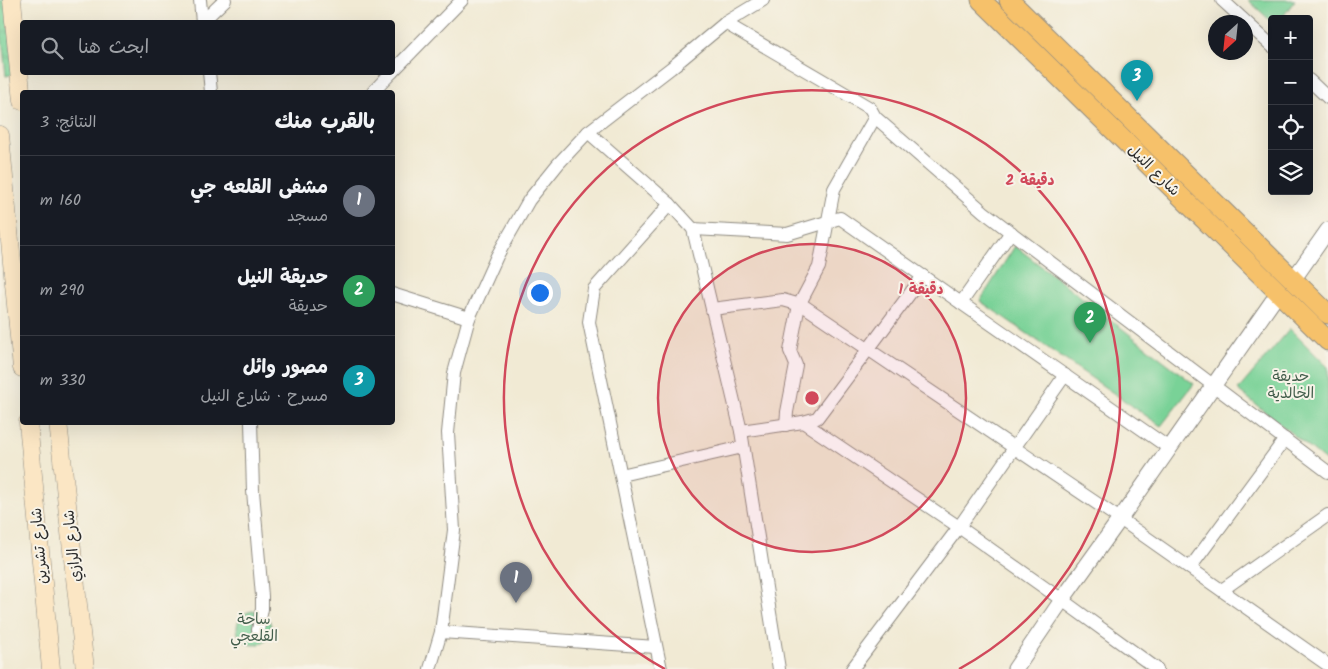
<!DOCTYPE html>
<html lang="ar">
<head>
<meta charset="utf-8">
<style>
	body { margin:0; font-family:Kalam,"Playpen Sans Arabic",sans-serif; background:#242831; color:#f1f3f6; direction:rtl }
	.controls { position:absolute; right:15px; top:15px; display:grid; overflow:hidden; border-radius:5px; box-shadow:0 5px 20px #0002 }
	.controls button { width:45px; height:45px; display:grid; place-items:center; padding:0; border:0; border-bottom:1px solid #363941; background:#171b24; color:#f1f3f6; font:25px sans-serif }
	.compass { position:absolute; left:1208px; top:15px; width:45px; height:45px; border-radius:50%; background:#171b24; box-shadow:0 5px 20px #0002; rotate:207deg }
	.you { position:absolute; left:539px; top:292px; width:18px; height:18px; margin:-12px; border:4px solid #fff; border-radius:50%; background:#1a73e8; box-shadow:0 0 0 8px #1a73e833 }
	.badge { display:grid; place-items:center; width:32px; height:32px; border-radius:50%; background:#d1495b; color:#fff; font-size:16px; font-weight:700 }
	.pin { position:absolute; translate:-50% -41px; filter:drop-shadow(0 1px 2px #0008) }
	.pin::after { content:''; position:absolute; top:26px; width:18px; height:15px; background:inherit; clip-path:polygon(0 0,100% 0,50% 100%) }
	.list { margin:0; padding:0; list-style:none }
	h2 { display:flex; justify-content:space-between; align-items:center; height:65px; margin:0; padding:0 20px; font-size:21px }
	h2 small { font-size:16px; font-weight:400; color:#9ea1a6 }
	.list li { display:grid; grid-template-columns:32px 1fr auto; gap:15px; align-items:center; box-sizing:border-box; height:90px; padding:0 20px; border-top:1px solid #363941 }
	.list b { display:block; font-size:19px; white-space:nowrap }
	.list p { margin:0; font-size:16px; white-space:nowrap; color:#9ea1a6 }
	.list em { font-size:16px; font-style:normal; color:#9ea1a6 }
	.icon { flex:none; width:28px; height:28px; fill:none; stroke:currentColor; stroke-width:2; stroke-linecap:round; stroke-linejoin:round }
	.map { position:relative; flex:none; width:1328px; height:669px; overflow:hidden; direction:ltr }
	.search { position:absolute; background:#171b24; box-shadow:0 5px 20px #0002; left:20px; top:20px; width:375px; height:55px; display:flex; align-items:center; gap:12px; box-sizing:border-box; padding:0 18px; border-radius:5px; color:#9ea1a6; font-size:19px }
	.panel { position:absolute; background:#171b24; box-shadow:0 5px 20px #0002; left:20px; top:90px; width:375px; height:335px; border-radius:5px; direction:rtl }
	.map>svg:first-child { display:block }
	.grass { fill:url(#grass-tufts); stroke:#527e61 }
	.park { fill:#79d297; stroke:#527e61 }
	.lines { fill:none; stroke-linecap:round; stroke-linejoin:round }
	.minor-casing { stroke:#8e8a80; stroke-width:14 }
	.tertiary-casing { stroke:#8e8a80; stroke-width:17 }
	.secondary-casing { stroke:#8e8a80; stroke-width:19 }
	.primary-casing { stroke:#8e8a80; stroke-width:21 }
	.minor { stroke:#fff; stroke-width:12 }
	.tertiary { stroke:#fff; stroke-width:15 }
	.secondary { stroke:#fbe6c4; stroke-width:18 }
	.primary { stroke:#f6c16b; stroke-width:19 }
	.ring { fill:none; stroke:#d1495b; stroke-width:2.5 }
	.labels { text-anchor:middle; stroke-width:4; stroke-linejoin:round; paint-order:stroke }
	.street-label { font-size:15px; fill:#2b2b2b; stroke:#f7f3e8 }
	.park-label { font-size:15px; fill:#425d4b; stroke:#f7f3e8 }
	.centre { fill:#d1495b; stroke:#f7f3e8; stroke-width:2.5 }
	.ring-label { font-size:15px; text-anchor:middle; font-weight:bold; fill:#d1495b; stroke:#f7f3e8; stroke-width:4; stroke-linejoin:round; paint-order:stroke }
</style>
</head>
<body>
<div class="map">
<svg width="1328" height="669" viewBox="0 0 1328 669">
	<defs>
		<pattern id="grass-tufts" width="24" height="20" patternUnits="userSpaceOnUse" patternTransform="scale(1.25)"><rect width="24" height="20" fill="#79d297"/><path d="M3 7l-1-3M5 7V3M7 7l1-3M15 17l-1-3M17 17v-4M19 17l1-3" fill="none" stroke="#69b482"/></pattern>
	</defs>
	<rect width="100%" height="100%" fill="#f7f3e8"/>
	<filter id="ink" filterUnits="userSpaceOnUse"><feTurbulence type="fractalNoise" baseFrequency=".02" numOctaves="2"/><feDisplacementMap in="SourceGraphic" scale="10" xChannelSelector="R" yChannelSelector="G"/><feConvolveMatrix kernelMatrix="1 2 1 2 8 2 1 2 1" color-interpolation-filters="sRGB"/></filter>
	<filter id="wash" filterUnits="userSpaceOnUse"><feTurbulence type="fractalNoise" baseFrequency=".0096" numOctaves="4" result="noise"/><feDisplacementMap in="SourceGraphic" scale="20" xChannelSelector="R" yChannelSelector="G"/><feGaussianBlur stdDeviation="1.12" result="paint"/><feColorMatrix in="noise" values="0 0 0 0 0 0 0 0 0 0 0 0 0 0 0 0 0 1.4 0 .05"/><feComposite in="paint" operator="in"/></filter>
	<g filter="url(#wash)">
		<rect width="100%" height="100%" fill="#f1ead4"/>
		<path class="grass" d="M0 0H6L14 74 6 76 0 20Z"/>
		<g class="park">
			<path d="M1248 0H1295L1281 19H1272V22Z"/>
			<path d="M1015 246 1194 384 1161 426 980 301Z"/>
			<path d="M1290 329 1328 367V463L1238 390Z"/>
			<circle cx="254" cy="628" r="17"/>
		</g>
	</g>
	<g filter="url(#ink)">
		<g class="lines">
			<g class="minor-casing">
				<g id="minor">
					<path d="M200 0 202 22"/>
					<path d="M1222 0 1272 46"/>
					<path d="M202 22 225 0"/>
					<path d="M725 23 870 108 875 117 984 212 1328 472"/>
					<path d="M209 72 211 92"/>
					<path d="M392 72 462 0"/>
					<path d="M1309 80 1328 98"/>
					<path d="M373 92 392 72"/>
					<path d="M588 132 670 204 693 229 741 431 779 669"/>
					<path d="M693 229 787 234 840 218 961 303"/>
					<path d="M1011 232 961 303 1169 448"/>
					<path d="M392 294 469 318"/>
					<path d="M712 309 783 300 804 306 1120 519 1328 665"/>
					<path d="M251 422 253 491 262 596V609L258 630"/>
					<path d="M803 422 817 418 923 276"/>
					<path d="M786 425 787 412 796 365 790 351 799 305 819 267 834 189 875 117"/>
					<path d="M741 431 803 422 959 527 1062 600 1157 669"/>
					<path d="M621 475 743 447"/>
					<path d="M1190 568 1285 439"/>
					<path d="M1222 590 1328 515"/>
					<path d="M441 632 656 647"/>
					<path d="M430 669 441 632 454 530 448 433 454 373 469 318 497 256 529 200 558 164 588 132 671 68 725 23 763 0"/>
					<path d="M661 669 589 322 594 289 670 204"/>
					<path d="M852 669 959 527 1065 375"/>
				</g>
			</g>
			<g class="tertiary-casing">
				<g id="tertiary">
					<path d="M1293 280 1328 230"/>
					<path d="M1015 669 1062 600 1120 519 1279 292"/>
				</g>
			</g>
			<g class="secondary-casing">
				<g id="secondary">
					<path d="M12 0 22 101"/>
					<path d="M0 135 22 368"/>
					<path d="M28 422 51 669"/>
					<path d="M58 422 85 669"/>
				</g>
			</g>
			<g class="primary-casing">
				<g id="primary">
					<path d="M981 0 1328 341"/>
					<path d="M1009 0 1328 314"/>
				</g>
			</g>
			<use href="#minor" class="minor"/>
			<use href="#tertiary" class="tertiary"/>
			<use href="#secondary" class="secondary"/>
			<use href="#primary" class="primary"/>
		</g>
	</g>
	<circle cx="812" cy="398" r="154" fill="#d1495b" fill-opacity=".12"/>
	<g class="ring">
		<circle cx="812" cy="398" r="154"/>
		<path d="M665 669A308 308 0 1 1 959 669"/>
	</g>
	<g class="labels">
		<g class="street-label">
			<text transform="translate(1154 170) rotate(44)" y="5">شارع النيل</text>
			<text transform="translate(39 546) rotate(-95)" y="5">شارع تشرين</text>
			<text transform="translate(72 546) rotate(-96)" y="5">شارع الرازي</text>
		</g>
		<g class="park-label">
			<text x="1291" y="381">حديقة<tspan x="1291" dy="17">الخالدية</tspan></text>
			<text x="254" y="624">ساحة<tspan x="254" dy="17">القلعجي</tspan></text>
		</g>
	</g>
	<circle cx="812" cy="398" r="8" class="centre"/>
	<g class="ring-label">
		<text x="1030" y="185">2 دقيقة</text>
		<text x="921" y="294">1 دقيقة</text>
	</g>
</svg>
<div class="controls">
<button>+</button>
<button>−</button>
<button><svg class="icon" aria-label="locate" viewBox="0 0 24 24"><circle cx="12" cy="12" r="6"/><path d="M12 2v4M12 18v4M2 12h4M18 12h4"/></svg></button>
<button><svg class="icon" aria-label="layers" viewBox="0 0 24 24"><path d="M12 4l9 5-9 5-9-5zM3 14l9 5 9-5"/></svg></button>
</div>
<svg class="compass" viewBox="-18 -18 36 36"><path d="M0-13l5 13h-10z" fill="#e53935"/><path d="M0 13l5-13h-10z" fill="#9ea1a6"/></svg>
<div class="you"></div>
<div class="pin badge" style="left:516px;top:603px;background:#6b7280">1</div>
<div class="pin badge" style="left:1090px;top:343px;background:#2e9e5b">2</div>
<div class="pin badge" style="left:1137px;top:101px;background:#0f9aa8">3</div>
<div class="search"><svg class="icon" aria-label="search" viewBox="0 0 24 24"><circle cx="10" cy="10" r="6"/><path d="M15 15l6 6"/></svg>ابحث هنا</div>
<section class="panel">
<h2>بالقرب منك<small>النتائج: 3</small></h2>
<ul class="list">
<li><span class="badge" style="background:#6b7280">1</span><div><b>مشفى القلعه جي</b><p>مسجد</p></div><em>160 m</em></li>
<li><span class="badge" style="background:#2e9e5b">2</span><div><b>حديقة النيل</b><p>حديقة</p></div><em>290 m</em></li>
<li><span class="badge" style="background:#0f9aa8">3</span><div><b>مصور وائل</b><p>مسرح · شارع النيل</p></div><em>330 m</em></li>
</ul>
</section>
</div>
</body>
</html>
